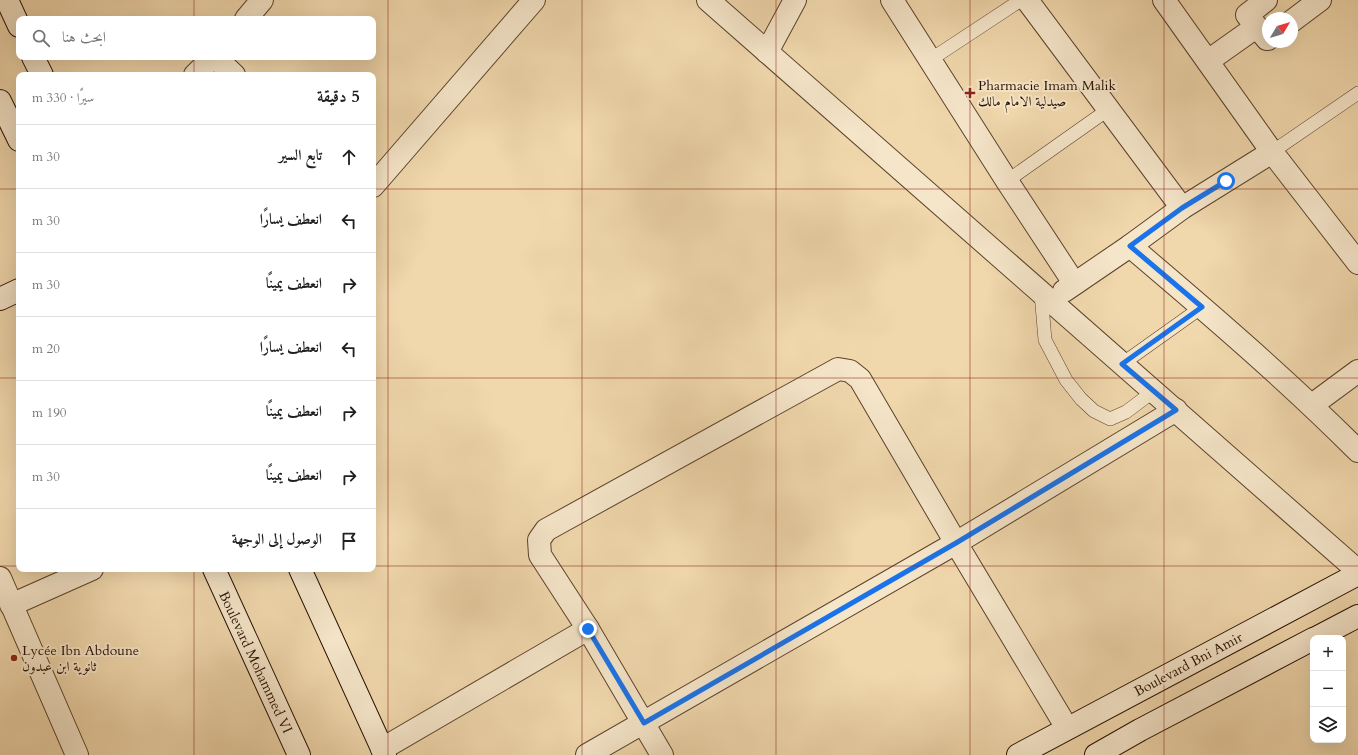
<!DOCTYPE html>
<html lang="ar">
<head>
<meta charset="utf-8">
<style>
	body { margin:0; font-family:Cardo,Amiri,serif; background:#f2f2f2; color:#202124; direction:rtl }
	.controls { position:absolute; right:12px; bottom:12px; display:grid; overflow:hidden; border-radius:8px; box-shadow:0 4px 16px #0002 }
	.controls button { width:36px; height:36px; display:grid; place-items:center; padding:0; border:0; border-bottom:1px solid #e0e0e0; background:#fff; color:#202124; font:20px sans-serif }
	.compass { position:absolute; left:1262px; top:12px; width:36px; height:36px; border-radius:50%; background:#fff; box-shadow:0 4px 16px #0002; rotate:52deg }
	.stop { position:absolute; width:12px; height:12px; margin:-9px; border:3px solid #1a73e8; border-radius:50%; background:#fff }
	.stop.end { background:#1a73e8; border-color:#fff; box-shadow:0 1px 4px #0008 }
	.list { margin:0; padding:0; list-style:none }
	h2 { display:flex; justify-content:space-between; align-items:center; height:52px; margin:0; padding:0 16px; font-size:17px }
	h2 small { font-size:13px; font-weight:400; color:#757577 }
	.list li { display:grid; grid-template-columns:26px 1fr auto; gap:12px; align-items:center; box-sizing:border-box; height:64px; padding:0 16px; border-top:1px solid #e0e0e0 }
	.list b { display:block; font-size:15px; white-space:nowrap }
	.list em { font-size:13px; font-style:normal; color:#757577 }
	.icon { flex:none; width:22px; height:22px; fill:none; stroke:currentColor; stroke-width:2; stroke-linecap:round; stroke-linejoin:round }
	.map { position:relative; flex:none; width:1358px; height:755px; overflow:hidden; direction:ltr }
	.search { position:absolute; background:#fff; box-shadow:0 4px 16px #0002; left:16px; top:16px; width:360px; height:44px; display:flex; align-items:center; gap:10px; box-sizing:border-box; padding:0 14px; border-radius:8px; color:#757577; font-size:15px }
	.panel { position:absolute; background:#fff; box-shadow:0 4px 16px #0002; left:16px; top:72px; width:360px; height:500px; border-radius:8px; direction:rtl }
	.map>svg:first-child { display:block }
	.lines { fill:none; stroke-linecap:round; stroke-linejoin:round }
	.lane-casing { stroke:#5b422b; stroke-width:14 }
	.street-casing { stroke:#5b422b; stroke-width:24 }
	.secondary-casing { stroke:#291000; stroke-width:24 }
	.lane { stroke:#f5e5c9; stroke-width:13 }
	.street { stroke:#f5e5c9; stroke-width:22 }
	.secondary { stroke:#f5e5c9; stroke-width:22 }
	.route { stroke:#1a73e8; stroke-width:5 }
	.grid { fill:none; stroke:#8f2418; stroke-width:1; stroke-opacity:0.55 }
	.poi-dot { fill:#8f2418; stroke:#f5e5c9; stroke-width:1.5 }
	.labels { text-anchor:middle; stroke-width:4; stroke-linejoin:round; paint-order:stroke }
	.poi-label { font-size:14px; fill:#291000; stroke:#f5e5c9; text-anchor:start }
	.street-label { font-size:14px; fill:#291000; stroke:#f5e5c9 }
</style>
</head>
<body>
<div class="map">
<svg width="1358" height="755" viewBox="0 0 1358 755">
	<rect width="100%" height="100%" fill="#f0d7ac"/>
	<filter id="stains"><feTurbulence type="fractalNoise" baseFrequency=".005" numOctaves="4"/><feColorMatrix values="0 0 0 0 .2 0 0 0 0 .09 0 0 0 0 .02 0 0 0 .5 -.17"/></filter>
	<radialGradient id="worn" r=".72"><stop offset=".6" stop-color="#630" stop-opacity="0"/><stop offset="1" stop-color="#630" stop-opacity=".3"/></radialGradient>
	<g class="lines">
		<g class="lane-casing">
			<g id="lane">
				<path d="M930 60 1021 0"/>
				<path d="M1272 152 1358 93"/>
				<path d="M1007 181 1109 109"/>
				<path d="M1041 293 1045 340 1066 380 1081 399 1094 411 1110 419 1126 412 1154 391"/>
				<path d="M1122 364 1202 307"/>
			</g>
		</g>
		<g class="street-casing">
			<g id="street">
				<path d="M708 0 1358 571"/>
				<path d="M892 0 1007 181 1074 283"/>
				<path d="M1027 0 1182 208"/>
				<path d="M1164 0 1272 152 1358 263"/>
				<path d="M1266 0 1247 15 1267 39H1268"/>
				<path d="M246 19 262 0"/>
				<path d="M1292 21 1320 0"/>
				<path d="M767 52 795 0"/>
				<path d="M215 57 234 75"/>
				<path d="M1208 61 1256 27"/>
				<path d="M195 75 213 57"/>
				<path d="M373 186 534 0"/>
				<path d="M1130 246C1208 312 1286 379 1358 451"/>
				<path d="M1064 291 1130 246 1182 208 1272 152"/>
				<path d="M1312 405 1358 371"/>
				<path d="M0 578 77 755"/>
				<path d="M11 605 92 569"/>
				<path d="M382 749 588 629"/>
				<path d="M587 755 956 543 1176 410"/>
				<path d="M662 755 588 629 540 555 539 540 546 530 838 369 850 371 860 379 956 543 1067 728"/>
			</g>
		</g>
		<g class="secondary-casing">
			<g id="secondary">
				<path d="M7 0 19 26"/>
				<path d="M33 57 42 75"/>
				<path d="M0 101 19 140"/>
				<path d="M0 299 19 290"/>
				<path d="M214 569 299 755"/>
				<path d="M300 569 385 755"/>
				<path d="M1316 638 1358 616"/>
				<path d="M1018 755 1358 574"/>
				<path d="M1096 755 1140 730 1313 639"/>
			</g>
		</g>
		<use href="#lane" class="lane"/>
		<use href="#street" class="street"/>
		<use href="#secondary" class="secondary"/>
	</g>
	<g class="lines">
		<path class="route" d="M588 629 644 723 956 543 1176 410 1122 364 1202 307 1130 246 1182 208 1226 181"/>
	</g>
	<path class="grid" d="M194 0V19M388 0V755M582 0V755M776 0V755M970 0V755M1164 0V755M194 57V75M0 189H19M373 189H1358M0 378H19M373 378H1358M0 566H19M373 566H1358M194 569V755"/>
	<g class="poi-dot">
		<path d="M968 87h4v4h4v4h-4v4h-4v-4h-4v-4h4z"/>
		<circle cx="14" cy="658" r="4"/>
	</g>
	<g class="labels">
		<g class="poi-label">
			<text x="978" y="90">Pharmacie Imam Malik<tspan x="978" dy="16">صيدلية الامام مالك</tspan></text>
			<text x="22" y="655">Lycée Ibn Abdoune<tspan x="22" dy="16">ثانوية ابن عبدون</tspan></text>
		</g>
		<g class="street-label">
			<text transform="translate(256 662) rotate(65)" y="5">Boulevard Mohammed VI</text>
			<text transform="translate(1188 664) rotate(-28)" y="5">Boulevard Bni Amir</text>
		</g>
	</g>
	<rect width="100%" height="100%" filter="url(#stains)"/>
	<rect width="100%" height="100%" fill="url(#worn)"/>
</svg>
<div class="controls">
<button>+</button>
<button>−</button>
<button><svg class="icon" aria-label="layers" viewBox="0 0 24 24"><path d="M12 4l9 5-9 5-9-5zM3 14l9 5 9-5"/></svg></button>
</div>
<svg class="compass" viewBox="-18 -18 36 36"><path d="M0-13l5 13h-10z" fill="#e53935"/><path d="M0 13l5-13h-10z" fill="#757577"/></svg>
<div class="stop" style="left:1226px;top:181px"></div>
<div class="stop end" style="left:588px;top:629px"></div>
<div class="search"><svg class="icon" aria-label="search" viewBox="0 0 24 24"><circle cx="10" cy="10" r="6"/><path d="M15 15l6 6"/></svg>ابحث هنا</div>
<section class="panel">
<h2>5 دقيقة<small>سيرًا · 330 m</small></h2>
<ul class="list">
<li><svg class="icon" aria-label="ahead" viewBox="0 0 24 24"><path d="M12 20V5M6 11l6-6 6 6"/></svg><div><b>تابع السير</b></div><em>30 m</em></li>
<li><svg class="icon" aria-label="left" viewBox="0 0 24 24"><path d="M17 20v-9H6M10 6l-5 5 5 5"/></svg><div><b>انعطف يسارًا</b></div><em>30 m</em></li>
<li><svg class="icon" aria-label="right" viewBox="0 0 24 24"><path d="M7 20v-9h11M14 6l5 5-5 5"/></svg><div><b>انعطف يمينًا</b></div><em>30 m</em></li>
<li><svg class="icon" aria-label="left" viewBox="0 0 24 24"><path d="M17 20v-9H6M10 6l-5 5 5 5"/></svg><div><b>انعطف يسارًا</b></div><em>20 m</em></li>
<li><svg class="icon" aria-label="right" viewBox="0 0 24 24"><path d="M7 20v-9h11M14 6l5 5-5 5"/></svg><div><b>انعطف يمينًا</b></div><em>190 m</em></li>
<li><svg class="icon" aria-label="right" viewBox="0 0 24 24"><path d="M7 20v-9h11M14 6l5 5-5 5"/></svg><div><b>انعطف يمينًا</b></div><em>30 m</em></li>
<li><svg class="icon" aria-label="arrive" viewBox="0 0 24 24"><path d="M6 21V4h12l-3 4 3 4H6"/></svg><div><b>الوصول إلى الوجهة</b></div></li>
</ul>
</section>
</div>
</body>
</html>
